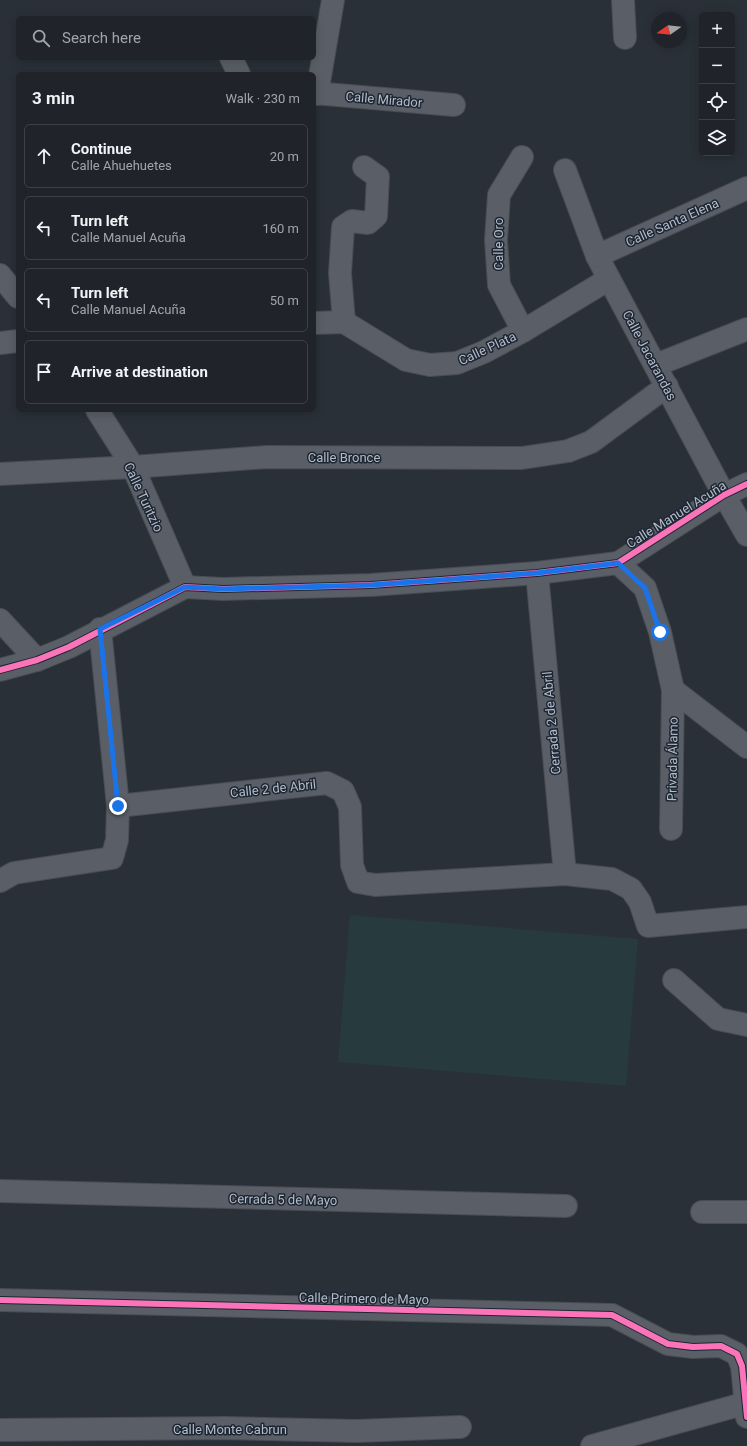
<!DOCTYPE html>
<html lang="en">
<head>
<meta charset="utf-8">
<style>
	body { margin:0; font-family:Roboto,sans-serif; background:#282c32; color:#f1f3f6 }
	.controls { position:absolute; right:12px; top:12px; display:grid; overflow:hidden; border-radius:6px; box-shadow:0 2px 10px #0003 }
	.controls button { width:36px; height:36px; display:grid; place-items:center; padding:0; border:0; border-bottom:1px solid #3d4147; background:#20242a; color:#f1f3f6; font:20px sans-serif }
	.compass { position:absolute; left:651px; top:12px; width:36px; height:36px; border-radius:50%; background:#20242a; box-shadow:0 2px 10px #0003; rotate:256deg }
	.stop { position:absolute; width:12px; height:12px; margin:-9px; border:3px solid #1a73e8; border-radius:50%; background:#fff }
	.stop.end { background:#1a73e8; border-color:#fff; box-shadow:0 1px 4px #0008 }
	.list { margin:0; padding:0; list-style:none }
	h2 { display:flex; justify-content:space-between; align-items:center; height:52px; margin:0; padding:0 16px; font-size:17px }
	h2 small { font-size:13px; font-weight:400; color:#a2a4a8 }
	.list li { display:grid; grid-template-columns:26px 1fr auto; gap:12px; align-items:center; box-sizing:border-box; height:64px; margin:0 8px 8px; padding:0 8px; border:1px solid #3d4147; border-radius:6px }
	.list b { display:block; font-size:15px; white-space:nowrap }
	.list p { margin:0; font-size:13px; white-space:nowrap; color:#a2a4a8 }
	.list em { font-size:13px; font-style:normal; color:#a2a4a8 }
	.icon { flex:none; width:22px; height:22px; fill:none; stroke:currentColor; stroke-width:2; stroke-linecap:round; stroke-linejoin:round }
	.map { position:relative; flex:none; width:747px; height:1446px; overflow:hidden }
	.search { position:absolute; background:#20242a; box-shadow:0 2px 10px #0003; left:16px; top:16px; width:300px; height:44px; display:flex; align-items:center; gap:10px; box-sizing:border-box; padding:0 14px; border-radius:6px; color:#a2a4a8; font-size:15px }
	.panel { position:absolute; background:#20242a; box-shadow:0 2px 10px #0003; left:16px; top:72px; width:300px; height:340px; border-radius:6px }
	.map>svg:first-child { display:block }
	.green { fill:#273a3e }
	.lines { fill:none; stroke-linecap:round; stroke-linejoin:round }
	.street-casing { stroke:#484c53; stroke-width:24 }
	.street { stroke:#5a5e66; stroke-width:22 }
	.cycleway-casing { stroke:#1d2633; stroke-width:8 }
	.cycleway { stroke:#fb73b8; stroke-width:6 }
	.route { stroke:#1a73e8; stroke-width:5 }
	.labels { text-anchor:middle; stroke-width:3; stroke-linejoin:round; paint-order:stroke }
	.street-label { font-size:13px; fill:#b4bcc9; stroke:#1d2633 }
</style>
</head>
<body>
<div class="map">
<svg width="747" height="1446" viewBox="0 0 747 1446">
	<rect width="100%" height="100%" fill="#2a3038"/>
	<path class="green" d="M350 915 638 939 626 1086 338 1062Z"/>
	<g class="lines">
		<g class="street-casing">
			<g id="street">
				<path d="M623 0 625 38"/>
				<path d="M231 58 239 74"/>
				<path d="M314 93 454 105"/>
				<path d="M317 94 333 0"/>
				<path d="M522 157 499 195 496 240 499 285 523 331"/>
				<path d="M565 170 597 256 724 495 747 535"/>
				<path d="M597 256 747 188"/>
				<path d="M0 275 18 297"/>
				<path d="M344 322 340 273 343 227 352 221 368 223 376 216 378 177 364 167"/>
				<path d="M314 323 344 322 406 360 430 365 457 363 484 352 523 331 609 279"/>
				<path d="M0 343 18 341"/>
				<path d="M656 365 747 329"/>
				<path d="M97 410 133 467 185 587"/>
				<path d="M0 474 133 467 267 457 522 458 568 451 591 442 667 386"/>
				<path d="M618 563 645 588 660 632 673 690 747 747"/>
				<path d="M537 573 565 874"/>
				<path d="M0 620 37 660"/>
				<path d="M0 670 37 660 69 647 185 587 223 589 371 585 537 573 618 563 724 495 747 484"/>
				<path d="M118 806 327 783 343 791 350 807 352 865 358 882 375 885 565 874 612 879 631 889 640 902 648 926 747 917"/>
				<path d="M671 829 673 690"/>
				<path d="M0 881 14 873 112 858 117 840 118 806 100 629"/>
				<path d="M674 980 718 1019 747 1025"/>
				<path d="M0 1191 566 1206"/>
				<path d="M702 1212H747"/>
				<path d="M0 1300 612 1315 668 1344 693 1347 721 1346 737 1354 742 1366 747 1417"/>
				<path d="M0 1430 225 1428 357 1431 460 1427"/>
				<path d="M592 1446 746 1403"/>
			</g>
		</g>
		<use href="#street" class="street"/>
		<g class="cycleway-casing">
			<g id="cycleway">
				<path d="M0 670 37 660 69 647 185 587 223 589 371 585 537 573 618 563 724 495 747 484"/>
				<path d="M0 1300 612 1315 668 1344 693 1347 721 1346 737 1354 742 1366 747 1417"/>
			</g>
		</g>
		<use href="#cycleway" class="cycleway"/>
	</g>
	<g class="lines">
		<path class="route" d="M118 806 100 629 185 587 223 589 371 585 537 573 618 563 645 588 660 632"/>
	</g>
	<g class="labels">
		<g class="street-label">
			<text transform="translate(384 99) rotate(5)" y="5">Calle Mirador</text>
			<text transform="translate(672 222) rotate(-24)" y="5">Calle Santa Elena</text>
			<text transform="translate(498 244) rotate(-90)" y="5">Calle Oro</text>
			<text transform="translate(487 348) rotate(-25)" y="5">Calle Plata</text>
			<text transform="translate(650 355) rotate(62)" y="5">Calle Jacarandas</text>
			<text x="344" y="462">Calle Bronce</text>
			<text transform="translate(144 497) rotate(65)" y="5">Calle Turitzio</text>
			<text transform="translate(676 514) rotate(-32)" y="5">Calle Manuel Acuña</text>
			<text transform="translate(551 723) rotate(-95)" y="5">Cerrada 2 de Abril</text>
			<text transform="translate(672 759) rotate(-89)" y="5">Privada Álamo</text>
			<text transform="translate(273 788) rotate(-6)" y="5">Calle 2 de Abril</text>
			<text transform="translate(283 1199) rotate(1)" y="5">Cerrada 5 de Mayo</text>
			<text transform="translate(364 1298) rotate(1)" y="5">Calle Primero de Mayo</text>
			<text x="230" y="1434">Calle Monte Cabrun</text>
		</g>
	</g>
</svg>
<div class="controls">
<button>+</button>
<button>−</button>
<button><svg class="icon" aria-label="locate" viewBox="0 0 24 24"><circle cx="12" cy="12" r="6"/><path d="M12 2v4M12 18v4M2 12h4M18 12h4"/></svg></button>
<button><svg class="icon" aria-label="layers" viewBox="0 0 24 24"><path d="M12 4l9 5-9 5-9-5zM3 14l9 5 9-5"/></svg></button>
</div>
<svg class="compass" viewBox="-18 -18 36 36"><path d="M0-13l5 13h-10z" fill="#e53935"/><path d="M0 13l5-13h-10z" fill="#a2a4a8"/></svg>
<div class="stop" style="left:660px;top:632px"></div>
<div class="stop end" style="left:118px;top:806px"></div>
<div class="search"><svg class="icon" aria-label="search" viewBox="0 0 24 24"><circle cx="10" cy="10" r="6"/><path d="M15 15l6 6"/></svg>Search here</div>
<section class="panel">
<h2>3 min<small>Walk · 230 m</small></h2>
<ul class="list">
<li><svg class="icon" aria-label="ahead" viewBox="0 0 24 24"><path d="M12 20V5M6 11l6-6 6 6"/></svg><div><b>Continue</b><p>Calle Ahuehuetes</p></div><em>20 m</em></li>
<li><svg class="icon" aria-label="left" viewBox="0 0 24 24"><path d="M17 20v-9H6M10 6l-5 5 5 5"/></svg><div><b>Turn left</b><p>Calle Manuel Acuña</p></div><em>160 m</em></li>
<li><svg class="icon" aria-label="left" viewBox="0 0 24 24"><path d="M17 20v-9H6M10 6l-5 5 5 5"/></svg><div><b>Turn left</b><p>Calle Manuel Acuña</p></div><em>50 m</em></li>
<li><svg class="icon" aria-label="arrive" viewBox="0 0 24 24"><path d="M6 21V4h12l-3 4 3 4H6"/></svg><div><b>Arrive at destination</b></div></li>
</ul>
</section>
</div>
</body>
</html>
